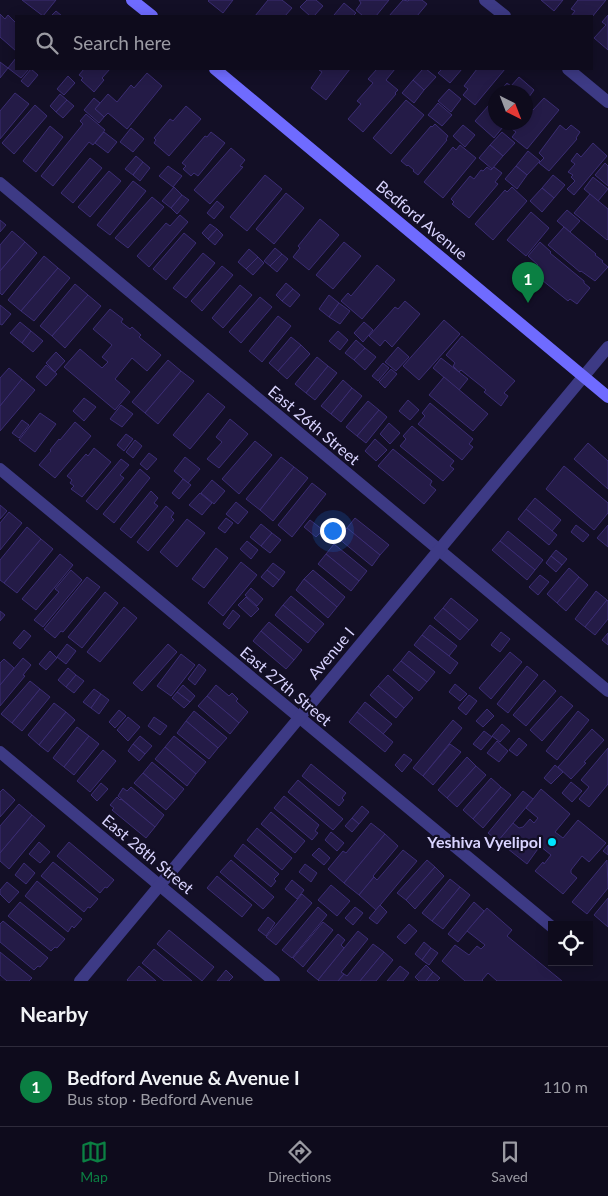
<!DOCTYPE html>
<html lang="en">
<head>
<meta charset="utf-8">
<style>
	body { margin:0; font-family:Lato,sans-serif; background:#171425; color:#f1f3f6 }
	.controls { position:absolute; right:15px; bottom:15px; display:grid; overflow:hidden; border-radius:0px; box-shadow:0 2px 12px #0003 }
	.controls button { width:45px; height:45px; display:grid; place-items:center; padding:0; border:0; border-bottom:1px solid #2e2b3b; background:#0e0b1c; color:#f1f3f6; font:25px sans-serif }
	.compass { position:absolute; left:488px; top:85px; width:45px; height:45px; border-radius:50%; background:#0e0b1c; box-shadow:0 2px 12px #0003; rotate:138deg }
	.you { position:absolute; left:332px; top:530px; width:18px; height:18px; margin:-12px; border:4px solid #fff; border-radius:50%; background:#1a73e8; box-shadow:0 0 0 8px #1a73e833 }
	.badge { display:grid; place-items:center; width:32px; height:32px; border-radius:50%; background:#0b8043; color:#fff; font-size:16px; font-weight:700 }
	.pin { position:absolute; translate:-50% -41px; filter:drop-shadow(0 1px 2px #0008) }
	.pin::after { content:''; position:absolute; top:26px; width:18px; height:15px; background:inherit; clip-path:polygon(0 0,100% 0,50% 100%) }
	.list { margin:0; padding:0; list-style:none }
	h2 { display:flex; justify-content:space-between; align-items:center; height:65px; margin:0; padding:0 20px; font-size:21px }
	h2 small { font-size:16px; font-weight:400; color:#9b9ba3 }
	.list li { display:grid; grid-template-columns:32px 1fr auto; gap:15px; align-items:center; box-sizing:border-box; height:80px; padding:0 20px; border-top:1px solid #2e2b3b }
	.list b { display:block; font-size:19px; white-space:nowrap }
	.list p { margin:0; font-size:16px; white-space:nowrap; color:#9b9ba3 }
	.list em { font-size:16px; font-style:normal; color:#9b9ba3 }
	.icon { flex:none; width:28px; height:28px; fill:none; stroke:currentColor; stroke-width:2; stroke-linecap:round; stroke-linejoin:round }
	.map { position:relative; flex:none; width:608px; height:981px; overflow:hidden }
	.search { position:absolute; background:#0e0b1c; box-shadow:0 2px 12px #0003; left:15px; right:15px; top:15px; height:55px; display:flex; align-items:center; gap:12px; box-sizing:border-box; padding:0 18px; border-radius:0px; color:#9b9ba3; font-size:19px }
	.sheet { height:145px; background:#0e0b1c }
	nav { display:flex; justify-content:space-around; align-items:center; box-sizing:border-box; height:70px; border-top:1px solid #2e2b3b; background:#0e0b1c; font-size:14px; color:#9b9ba3 }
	nav a { display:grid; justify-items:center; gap:2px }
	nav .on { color:#0b8043 }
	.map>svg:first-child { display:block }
	.building { fill:#241b47; stroke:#3b2d73 }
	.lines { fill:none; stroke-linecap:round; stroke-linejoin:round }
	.minor { stroke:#3d3a85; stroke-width:12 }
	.secondary { stroke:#6f6bff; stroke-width:12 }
	.poi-dot { fill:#00e5ff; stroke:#130f26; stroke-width:2 }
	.labels { text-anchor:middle; stroke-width:4.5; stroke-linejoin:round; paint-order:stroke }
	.street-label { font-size:16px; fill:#d9d4ff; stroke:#130f26 }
	.poi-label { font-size:16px; font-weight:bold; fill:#d9d4ff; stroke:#130f26; text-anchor:end }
</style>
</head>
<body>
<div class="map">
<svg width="608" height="981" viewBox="0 0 608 981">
	<rect width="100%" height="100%" fill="#130f26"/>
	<g class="building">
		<path d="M22 0H56L43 16Z"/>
		<path d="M209 0H233L223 13 208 1Z"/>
		<path d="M268 0H282L292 8 285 16H255Z"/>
		<path d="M307 0H316L323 6 314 16H310L300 7Z"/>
		<path d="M359 0H389L376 16H363L356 10 361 3Z"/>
		<path d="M403 0 408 1 409 0H422L427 4 417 16H389Z"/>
		<path d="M541 0H563L554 11Z"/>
		<path d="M578 0H606L592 17V16H571L575 11 571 9Z"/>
		<path d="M344 3 356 13 353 16H336L334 15Z"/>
		<path d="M56 11 62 16H51Z"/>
		<path d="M0 14 5 19 8 15 16 23V51L0 37Z"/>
		<path d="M608 15V50L594 38 606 25 602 22Z"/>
		<path d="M16 58V69H29L21 78 8 68Z"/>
		<path d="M0 62 8 68 0 78Z"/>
		<path d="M31 69 38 75 28 87 21 81Z"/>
		<path d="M84 69H110L102 78 104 80 94 92 81 80 83 78 79 75Z"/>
		<path d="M320 69H350L326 100 311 88 322 72 319 70Z"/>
		<path d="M377 69H395L386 80 398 90 395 93 396 94 363 132 348 119 361 104 357 101 373 83 368 79Z"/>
		<path d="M423 69H426L436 77 424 90 413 80Z"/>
		<path d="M442 69H462L450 83 438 73Z"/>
		<path d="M477 69H505L475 105 463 95 468 89 464 86Z"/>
		<path d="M147 73 162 86 127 129 108 113 104 117 95 109 108 94 117 102 131 85 134 88Z"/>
		<path d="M68 76 75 83 64 95 57 89Z"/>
		<path d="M519 77 534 90 526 101V92H499L507 83 511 86Z"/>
		<path d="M413 80 424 90 414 103 402 93Z"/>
		<path d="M449 89 461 99 451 112 438 101Z"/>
		<path d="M15 93 29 104 0 139V111Z"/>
		<path d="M60 94 67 100 56 112 50 106Z"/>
		<path d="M496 97V122H507L494 138 475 121Z"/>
		<path d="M94 98 100 103 95 109 104 117 99 123 84 110Z"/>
		<path d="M544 98 559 110 527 149 512 137 516 132 512 129 518 122H526V113L530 108 533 110Z"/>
		<path d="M67 100 74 106 63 118 56 112Z"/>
		<path d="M406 100 424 115 391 154 373 138Z"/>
		<path d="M438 103 452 115 442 126 428 115Z"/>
		<path d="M35 105 47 116 14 154 2 143Z"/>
		<path d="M186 106 201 119 169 156 154 143 156 140 154 138 170 119 173 121Z"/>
		<path d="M86 114 105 130 93 145 89 142 53 186 41 176 83 124 80 121Z"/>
		<path d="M435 124 448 136 446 139 447 140 418 175 413 171 414 170 408 165 407 166 401 161 431 126 432 127Z"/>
		<path d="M463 125 475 135 465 147 453 136Z"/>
		<path d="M560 125 566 130 571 125 580 132 576 138 577 139 549 171 539 163 544 158 539 153Z"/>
		<path d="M50 126 63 137 36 172 23 161Z"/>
		<path d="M131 128 144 139 133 152 120 142Z"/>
		<path d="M104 132 117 142 108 153 95 143Z"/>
		<path d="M211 132 225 143 198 176 194 173 191 176 183 169 186 166 182 163 205 136 207 137Z"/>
		<path d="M502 132 515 143 503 156 490 145Z"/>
		<path d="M593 143 607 156 574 195 567 189 575 181 571 177 573 175 568 172 575 164 571 161 577 153 581 157Z"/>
		<path d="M460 145 476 158 443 198 424 182 453 147 456 150Z"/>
		<path d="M490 145 503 156 492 169 479 158Z"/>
		<path d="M231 148 245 160 240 166 243 167 210 204 194 190Z"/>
		<path d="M528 151 540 161 527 175 516 166Z"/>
		<path d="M136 156 143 162 133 175 125 169Z"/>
		<path d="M90 158 102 168 73 203 61 193Z"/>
		<path d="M143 162 150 168 140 181 133 175Z"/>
		<path d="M605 163 608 166V186L595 175Z"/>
		<path d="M168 166 182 176 173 187 159 176Z"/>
		<path d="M516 166 527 175 517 189 505 179Z"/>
		<path d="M487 167 491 170 494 167 502 173 495 182 498 184 469 218 452 204 454 202 451 199 470 176 474 179 481 170 483 171Z"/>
		<path d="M109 171 121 181 90 217 78 207Z"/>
		<path d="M265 175 282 189 247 231 230 217Z"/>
		<path d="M553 175 565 185 554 198 542 188Z"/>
		<path d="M593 177 608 189 598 201 584 189Z"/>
		<path d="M133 181 146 191 110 235 97 225Z"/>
		<path d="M174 187 182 195 171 208 162 201Z"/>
		<path d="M512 187 527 201 493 240 475 224 505 190 507 192Z"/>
		<path d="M542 188 554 198 542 212 530 201Z"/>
		<path d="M286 193 304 208 274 244 256 229Z"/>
		<path d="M590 194 608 209V239L607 240 574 213Z"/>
		<path d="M182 195 189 200 177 214 171 208Z"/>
		<path d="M152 197 164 207 128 248 115 238Z"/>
		<path d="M217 201 224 207 214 219 207 213Z"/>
		<path d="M567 210 580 221 570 232 557 221Z"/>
		<path d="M531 212 549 228 526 256 507 240Z"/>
		<path d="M180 215 188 222 149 267 137 256 166 223 170 226Z"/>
		<path d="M320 219 339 235 309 270 293 257 300 248 298 246Z"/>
		<path d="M0 220 6 225 0 232Z"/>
		<path d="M210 224 217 229 208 239 202 233Z"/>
		<path d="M564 227 596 254 595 255 603 261 602 262 608 267 595 281 581 271 580 272 548 245Z"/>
		<path d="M217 229 223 235 215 245 208 239Z"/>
		<path d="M12 231 25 242 0 271V245Z"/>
		<path d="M184 233 196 243 166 280 153 269Z"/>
		<path d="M25 242 37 253 2 295 0 293V271Z"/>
		<path d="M344 242 361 256 333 289 316 275Z"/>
		<path d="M540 242 551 252 550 253 584 281V283L590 288 577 304 570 299 568 301 532 272 538 265 528 256Z"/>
		<path d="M275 248 282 254 270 266 264 261Z"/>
		<path d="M249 249 258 257 246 269 238 262Z"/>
		<path d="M203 253 215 263 186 298 173 288Z"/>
		<path d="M282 254 288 259 277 272 270 266Z"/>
		<path d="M44 256 58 268 21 311 8 300Z"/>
		<path d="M258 257 264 263 253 275 246 269Z"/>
		<path d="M377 265 395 280 362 319 341 301 348 293 351 296Z"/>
		<path d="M222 266 233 275 202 311 191 301Z"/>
		<path d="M58 268 70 278 34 321 21 311Z"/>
		<path d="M286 283 293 289 282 301 276 295Z"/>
		<path d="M75 284 88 295 52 336 40 326Z"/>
		<path d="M240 285 252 295 223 328 212 318Z"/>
		<path d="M293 289 300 295 290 307 282 301Z"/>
		<path d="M88 295 101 306 65 348 52 336Z"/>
		<path d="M329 295 339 303 329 317 319 309Z"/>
		<path d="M260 297 272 307 241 343 229 332Z"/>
		<path d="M405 301 420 314 392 347 385 340 380 346 369 336 395 307 398 309Z"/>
		<path d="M339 303 350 311 340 324 329 317Z"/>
		<path d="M0 305 11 314 2 325 0 324Z"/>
		<path d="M110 309 123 319 121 322 130 329 132 327 141 335 139 337 161 355 147 371 132 358 115 379 130 392 115 410 64 367 80 349 102 368 108 362 102 357 112 345 93 329Z"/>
		<path d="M278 316 291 326 262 362 249 351Z"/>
		<path d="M444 320 460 334 419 380 403 366Z"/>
		<path d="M20 322 31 331 22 343 10 333Z"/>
		<path d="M364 322 373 330 363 342 354 333Z"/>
		<path d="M31 331 43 341 33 352 22 343Z"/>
		<path d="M338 331 348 340 340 350 329 341Z"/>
		<path d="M462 336 515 381 504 393 508 396 501 406 484 392 486 390 461 370 459 372 453 366 455 363 446 355Z"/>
		<path d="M291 337 301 345 278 371 269 363Z"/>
		<path d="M356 340 365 348 354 360 345 353Z"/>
		<path d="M301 345 310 354 287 379 278 371Z"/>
		<path d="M398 347 409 357 396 371 385 362Z"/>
		<path d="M365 348 376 357 365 370 354 360Z"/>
		<path d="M56 352 65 361 55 372 46 363Z"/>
		<path d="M317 357 328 366 306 393 295 384Z"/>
		<path d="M441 358 468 379 459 390 433 368Z"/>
		<path d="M168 360 181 371 145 413 132 402Z"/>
		<path d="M383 363 389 368 378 381 372 376Z"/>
		<path d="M46 365 57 374 46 386 36 377Z"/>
		<path d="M328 366 337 373 315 400 306 393Z"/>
		<path d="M9 368 22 379 0 406V378Z"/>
		<path d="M391 369 397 374 385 388 379 382Z"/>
		<path d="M181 371 194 381 158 424 145 413Z"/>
		<path d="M444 377 488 414 473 431 429 395Z"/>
		<path d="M22 379 35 390 0 431V406Z"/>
		<path d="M343 380 352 388 331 414 321 406Z"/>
		<path d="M352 388 362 396 341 422 331 414Z"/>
		<path d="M208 393 225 407 190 449 173 435Z"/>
		<path d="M84 398 96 407 84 421 73 411Z"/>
		<path d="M408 400 419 410 410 420 399 411Z"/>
		<path d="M368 401 379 410 357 436 346 427Z"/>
		<path d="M430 403 473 439 469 444 473 447 462 460 418 424 425 416 422 413Z"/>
		<path d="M121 405 133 414 122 427 110 419Z"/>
		<path d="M379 410 387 417 366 443 357 436Z"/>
		<path d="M40 413 56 424 35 452 19 440Z"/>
		<path d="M230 419 248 434 219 468 207 459 222 442 216 437Z"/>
		<path d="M22 420 29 425 19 438 12 433Z"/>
		<path d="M75 422 91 436 55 478 39 465 51 451 50 450 59 439 60 440Z"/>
		<path d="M389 423 400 433 390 444 380 434Z"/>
		<path d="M412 426 454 461 450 466 454 469 443 481 400 446 406 439 403 436Z"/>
		<path d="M126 434 133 439 124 451 117 445Z"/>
		<path d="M375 439 387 450 376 461 365 451Z"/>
		<path d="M135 440 142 446 133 458 126 452Z"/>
		<path d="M255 441 272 455 239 494 222 479Z"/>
		<path d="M588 443 608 461V489L574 459Z"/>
		<path d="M94 448 111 462 82 497 71 489 74 486 70 483 72 480 67 476 86 454 88 456Z"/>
		<path d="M393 449 432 481 430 485 436 490 424 504 378 466Z"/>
		<path d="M149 453 157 459 147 470 140 464Z"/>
		<path d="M185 457 200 469 188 483 174 471Z"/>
		<path d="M281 457 294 467 260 510 246 499Z"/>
		<path d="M121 459 129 465 120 475 124 478 97 510 86 501Z"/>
		<path d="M564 466 608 503V513L594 530 546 489Z"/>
		<path d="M294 467 308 478 273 521 260 510Z"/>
		<path d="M140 469 150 478 114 523 103 514Z"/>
		<path d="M183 479 191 485 179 499 172 493Z"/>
		<path d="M212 480 225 491 214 504 201 493Z"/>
		<path d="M312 483 326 494 292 537 278 525Z"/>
		<path d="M151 491 158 498 154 503 158 506 131 538 120 529Z"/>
		<path d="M200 493 212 503 202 515 189 505Z"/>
		<path d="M535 498 561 520 552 531 526 509Z"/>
		<path d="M236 502 248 512 238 524 226 514Z"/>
		<path d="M0 505 7 511 0 519Z"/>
		<path d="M166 506 174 513 171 517 174 520 148 551 137 542Z"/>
		<path d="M526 509 557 535 549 545 518 519Z"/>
		<path d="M9 512 22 523 0 550V523Z"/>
		<path d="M226 518 233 523 225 533 218 528Z"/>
		<path d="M355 518 389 545 380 555 347 528Z"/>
		<path d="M187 519 205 533 177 567 160 552Z"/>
		<path d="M310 520 323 530 316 537 304 527Z"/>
		<path d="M261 524 272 533 261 546 250 537Z"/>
		<path d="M576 525 589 535 583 542 571 532Z"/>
		<path d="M608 525V547L597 538Z"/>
		<path d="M27 527 41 539 4 583 0 580V560Z"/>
		<path d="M347 528 380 555 372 566 338 538Z"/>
		<path d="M508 531 543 560 535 570 500 541Z"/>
		<path d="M272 533 281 540 270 553 261 546Z"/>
		<path d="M41 539 53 549 17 593 4 583Z"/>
		<path d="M247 541 258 550 251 559 240 549Z"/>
		<path d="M500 541 535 570 527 580 492 550Z"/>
		<path d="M334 544 367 571 359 581 326 554Z"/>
		<path d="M216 548 228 558 204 588 192 579Z"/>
		<path d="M556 550 567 559 562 565 551 556Z"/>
		<path d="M60 554 73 565 36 610 22 599Z"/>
		<path d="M326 554 359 581 351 591 318 564Z"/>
		<path d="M551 556 562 565 556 572 546 563Z"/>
		<path d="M241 562 257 575 223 616 208 603Z"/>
		<path d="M273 563 285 572 279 580 267 570Z"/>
		<path d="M569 568 579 577 557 603 547 594Z"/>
		<path d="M71 570 82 580 43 627 34 620 59 592 55 589Z"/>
		<path d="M267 570 279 580 273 587 261 577Z"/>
		<path d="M313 570 345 597 337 607 304 579Z"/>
		<path d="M540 575 549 582 538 595 529 587Z"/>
		<path d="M87 577 100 587 63 632 61 631 55 638 44 629Z"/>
		<path d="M579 577 588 585 566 611 557 603Z"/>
		<path d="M304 579 337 607 328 618 296 590Z"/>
		<path d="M251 588 263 599 257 606 245 595Z"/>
		<path d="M596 591 607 600 585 627 575 619Z"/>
		<path d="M105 592 118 603 82 648 68 637Z"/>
		<path d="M291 596 324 624 316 633 283 605Z"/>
		<path d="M246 597 259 609 251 617 238 605Z"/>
		<path d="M451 598 478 620 469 630 443 608Z"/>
		<path d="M607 600 608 601V619L595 635 585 627Z"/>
		<path d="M283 605 316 633 308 643 275 615Z"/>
		<path d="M124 607 137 618 100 662 87 652Z"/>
		<path d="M443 608 469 630 460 640 434 618Z"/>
		<path d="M233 610 240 616 229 629 223 624Z"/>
		<path d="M0 611 5 615 0 621Z"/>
		<path d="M269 622 302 650 294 660 261 631Z"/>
		<path d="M430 625 457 646 449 656 422 635Z"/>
		<path d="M24 630 31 636 20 649 13 643Z"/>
		<path d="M261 631 294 660 286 669 253 641Z"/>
		<path d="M501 632 510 639 500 652 491 645Z"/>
		<path d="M608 633V645L602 640Z"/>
		<path d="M422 635 458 663 450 674 414 645Z"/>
		<path d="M67 644 76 651 66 664 57 657Z"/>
		<path d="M168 644 177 652 142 691 133 683Z"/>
		<path d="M50 651 57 658 46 670 39 664Z"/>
		<path d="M409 651 435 672 427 682 401 661Z"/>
		<path d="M510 652 522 662 491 699 479 688Z"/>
		<path d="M181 654 195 665 171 696 157 686Z"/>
		<path d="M23 658 31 665 23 675 25 676 0 706V685Z"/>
		<path d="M4 659 14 668 0 685V663Z"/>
		<path d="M401 661 427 682 419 691 393 670Z"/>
		<path d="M199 664 206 670 195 685 188 679Z"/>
		<path d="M527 666 538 675 508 713 497 704Z"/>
		<path d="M68 668 76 675 66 687 58 680Z"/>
		<path d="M76 675 84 681 74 693 66 687Z"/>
		<path d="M388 675 413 698 404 708 378 686Z"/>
		<path d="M544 680 556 691 526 726 513 715Z"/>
		<path d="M30 681 40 689 12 723 1 714Z"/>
		<path d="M455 684 467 694 460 701 449 692Z"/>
		<path d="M183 685 195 696 190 702 177 692Z"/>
		<path d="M216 685 229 696 232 693 238 699 236 701 248 712 239 723 207 696Z"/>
		<path d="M378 686 404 708 396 718 370 695Z"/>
		<path d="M40 689 50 697 22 731 12 723Z"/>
		<path d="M94 689 101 694 91 708 83 702Z"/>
		<path d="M177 692 190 702 184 708 172 698Z"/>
		<path d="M101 694 109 700 99 714 91 708Z"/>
		<path d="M469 695 477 701 466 715 458 708Z"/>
		<path d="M207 696 239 723 230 734 198 706Z"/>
		<path d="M561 696 573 706 542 741 530 730Z"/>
		<path d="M365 702 392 724 383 734 357 712Z"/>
		<path d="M54 703 66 712 39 745 28 735Z"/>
		<path d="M487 709 494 716 483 727 476 721Z"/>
		<path d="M119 710 126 716 115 728 109 722Z"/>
		<path d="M194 711 227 738 218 748 186 721Z"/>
		<path d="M578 711 589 720 557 760 546 751Z"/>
		<path d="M66 712 75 720 48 752 39 745Z"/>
		<path d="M357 712 393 742 385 752 349 722Z"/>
		<path d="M128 717 140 727 128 741 117 730Z"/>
		<path d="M154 717 167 726 160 735 148 726Z"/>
		<path d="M453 720 462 728 423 776 413 768Z"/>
		<path d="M186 721 218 748 209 759 177 733Z"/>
		<path d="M502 724 510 731 500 742 492 736Z"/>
		<path d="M77 727 89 736 64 767 53 758Z"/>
		<path d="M592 729 604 740 584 762 586 763 571 779 558 767Z"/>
		<path d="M484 731 492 737 481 750 473 744Z"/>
		<path d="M89 736 99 744 74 775 64 767Z"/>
		<path d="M140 736 152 746 145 754 133 744Z"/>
		<path d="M174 736 206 762 196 774 165 747Z"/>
		<path d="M519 738 527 745 517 756 509 750Z"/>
		<path d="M497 741 508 751 499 762 487 753Z"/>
		<path d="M133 744 145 754 139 761 128 751Z"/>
		<path d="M450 744 461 752 433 785 423 776Z"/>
		<path d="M165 747 196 774 187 786 155 759Z"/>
		<path d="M608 748V784L589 807 579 799 589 787 581 780Z"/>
		<path d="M103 750 116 761 90 792 77 781Z"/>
		<path d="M404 754 412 760 402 772 395 765Z"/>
		<path d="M467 757 476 766 447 798 438 790Z"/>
		<path d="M152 762 184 789 175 800 143 773Z"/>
		<path d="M311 764 346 793 342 798 344 800 339 806 302 776Z"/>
		<path d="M555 765 563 772 551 784 544 778Z"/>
		<path d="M476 766 486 775 457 807 447 798Z"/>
		<path d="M143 773 175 800 166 810 134 783Z"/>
		<path d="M491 778 501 787 473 819 463 810Z"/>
		<path d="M298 780 343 819 333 830 288 792Z"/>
		<path d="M571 782 582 791 572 802 562 793Z"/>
		<path d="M101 783 108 789 97 801 91 795Z"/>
		<path d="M131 787 164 815 155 827 118 796 123 788 127 791Z"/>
		<path d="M501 787 511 795 483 828 473 819Z"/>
		<path d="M3 789 15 800 0 817V792Z"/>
		<path d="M541 789 570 814 555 832 563 838 578 820 606 843 589 862 582 856 571 870V873L577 878 563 894 535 871 543 862 544 864 551 855 540 846 527 864 498 841 513 823 519 828 523 827 530 819 534 823 538 818 526 808Z"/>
		<path d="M523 791 533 799 498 841 488 833Z"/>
		<path d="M284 796 319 825 315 831 318 833 312 840 274 808Z"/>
		<path d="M117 797 120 800 121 799 155 827 146 838 112 810 114 808 110 805Z"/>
		<path d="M19 804 32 815 0 853V826Z"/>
		<path d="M362 806 369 812 359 824 352 818Z"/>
		<path d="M271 812 305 841 295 853 261 824Z"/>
		<path d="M32 815 45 826 9 869 0 861V853Z"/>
		<path d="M352 818 359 824 352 832 345 826Z"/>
		<path d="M371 823 385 834 344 883 328 869 343 851 346 853Z"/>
		<path d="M257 828 292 858 282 870 247 840Z"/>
		<path d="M331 832 344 843 337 851 325 840Z"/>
		<path d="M385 834 398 846 373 876 374 877 359 895 344 883Z"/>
		<path d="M39 842 50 852 40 863 29 854Z"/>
		<path d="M69 842 114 880 107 888 105 887 100 893 57 856Z"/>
		<path d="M243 844 279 874 274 879 276 881 271 887 234 856Z"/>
		<path d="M608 845V855L603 851Z"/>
		<path d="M319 848 330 858 324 865 312 855Z"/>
		<path d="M403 850 417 861 376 910 359 895 374 877 377 880Z"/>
		<path d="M231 860 274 897 263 909 220 872Z"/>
		<path d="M427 860 435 867 406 900 397 893Z"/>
		<path d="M607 860 608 888 587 914 572 902Z"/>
		<path d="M53 862 98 899 90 908 88 907 84 912 41 876Z"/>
		<path d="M24 863 35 873 26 884 15 875Z"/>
		<path d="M305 864 317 873 311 882 299 872Z"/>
		<path d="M435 867 444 876 415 909 406 900Z"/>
		<path d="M217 876 252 905 242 917 207 888Z"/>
		<path d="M450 879 460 887 432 921 422 913Z"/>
		<path d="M292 880 304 890 297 899 285 889Z"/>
		<path d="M37 881 82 919 74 928 72 926 68 932 25 896Z"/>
		<path d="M7 882 19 892 9 903 0 894V890Z"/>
		<path d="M331 885 350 901 337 916 318 900Z"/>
		<path d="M460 887 470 895 443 929 432 921Z"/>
		<path d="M302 894 312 903 276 945 266 937Z"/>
		<path d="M608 898V927L594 915Z"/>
		<path d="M20 902 65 939 57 948 55 947 51 951 8 916Z"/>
		<path d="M474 902 484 911 458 942 448 934Z"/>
		<path d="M380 905 387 912 377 924 369 918Z"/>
		<path d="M318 907 327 915 292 958 282 950Z"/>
		<path d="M355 907 363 913 353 925 345 918Z"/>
		<path d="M487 908 512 930 507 936 562 981H497L488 973 482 980 483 981H465L442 961 455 945 469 955 477 946 481 949 485 945 467 931Z"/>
		<path d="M268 917 275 923 266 936 258 930Z"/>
		<path d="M3 921 48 958 40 967 38 966 34 970 0 942V924Z"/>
		<path d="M323 922 333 930 303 967 293 958Z"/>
		<path d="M409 924 417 931 405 944 397 937Z"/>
		<path d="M169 930 214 967 202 981 157 944Z"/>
		<path d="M358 931 368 939 341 972 344 974 338 981H319L318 980Z"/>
		<path d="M338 934 345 940 341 945 344 948 318 980 307 971Z"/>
		<path d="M424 942 431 948 422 960 415 954Z"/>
		<path d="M373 944 384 952 360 981H338L344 974 347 976Z"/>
		<path d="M431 948 438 953 429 965 422 960Z"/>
		<path d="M154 949 192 981H164L142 963Z"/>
		<path d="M0 952 32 978 29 981H7L0 975Z"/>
		<path d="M384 952 393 960 376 981H360Z"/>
		<path d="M426 965 433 972 426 981H419L415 977Z"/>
		<path d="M139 966 156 981H128L127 980Z"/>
		<path d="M400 966 409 973 403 981H387Z"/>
		<path d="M226 970 233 977 229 981H217Z"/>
		<path d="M433 972 440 978 437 981H426Z"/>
	</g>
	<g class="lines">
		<g class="minor">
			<path d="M485 0 505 16"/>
			<path d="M568 69 608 102"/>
			<path d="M0 183 608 691"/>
			<path d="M0 469 552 927"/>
			<path d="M0 752 274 981"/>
			<path d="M80 981 608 347"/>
		</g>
		<g class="secondary">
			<path d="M132 0 152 16"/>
			<path d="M215 69 608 397"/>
		</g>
	</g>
	<circle class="poi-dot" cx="552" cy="842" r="5"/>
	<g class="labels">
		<g class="street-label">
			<text transform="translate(422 220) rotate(40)" y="6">Bedford Avenue</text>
			<text transform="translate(314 425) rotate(40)" y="6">East 26th Street</text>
			<text transform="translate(331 653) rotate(-50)" y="6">Avenue I</text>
			<text transform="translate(286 686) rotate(40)" y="6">East 27th Street</text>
			<text transform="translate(148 854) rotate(40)" y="6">East 28th Street</text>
		</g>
		<g class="poi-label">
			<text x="542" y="848">Yeshiva Vyelipol</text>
		</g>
	</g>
</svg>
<div class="controls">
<button><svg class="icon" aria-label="locate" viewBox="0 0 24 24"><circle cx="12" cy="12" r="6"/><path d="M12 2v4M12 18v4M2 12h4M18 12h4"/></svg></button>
</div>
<svg class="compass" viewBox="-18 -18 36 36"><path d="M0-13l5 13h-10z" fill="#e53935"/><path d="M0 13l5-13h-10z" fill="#9b9ba3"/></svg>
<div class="you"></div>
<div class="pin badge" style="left:528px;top:303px">1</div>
<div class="search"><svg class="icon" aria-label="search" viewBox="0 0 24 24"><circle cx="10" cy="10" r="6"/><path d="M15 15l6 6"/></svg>Search here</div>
</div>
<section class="sheet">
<h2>Nearby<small></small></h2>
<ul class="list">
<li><span class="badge">1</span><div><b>Bedford Avenue &amp; Avenue I</b><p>Bus stop · Bedford Avenue</p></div><em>110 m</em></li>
</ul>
</section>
<nav>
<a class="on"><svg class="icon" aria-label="map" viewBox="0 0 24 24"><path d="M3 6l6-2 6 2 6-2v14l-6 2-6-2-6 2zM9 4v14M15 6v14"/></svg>Map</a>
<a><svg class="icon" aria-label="directions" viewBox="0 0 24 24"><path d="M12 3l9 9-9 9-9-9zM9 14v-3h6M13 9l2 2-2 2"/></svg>Directions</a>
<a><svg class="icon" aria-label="saved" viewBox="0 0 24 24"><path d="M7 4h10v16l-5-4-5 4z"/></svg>Saved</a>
</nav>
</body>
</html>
